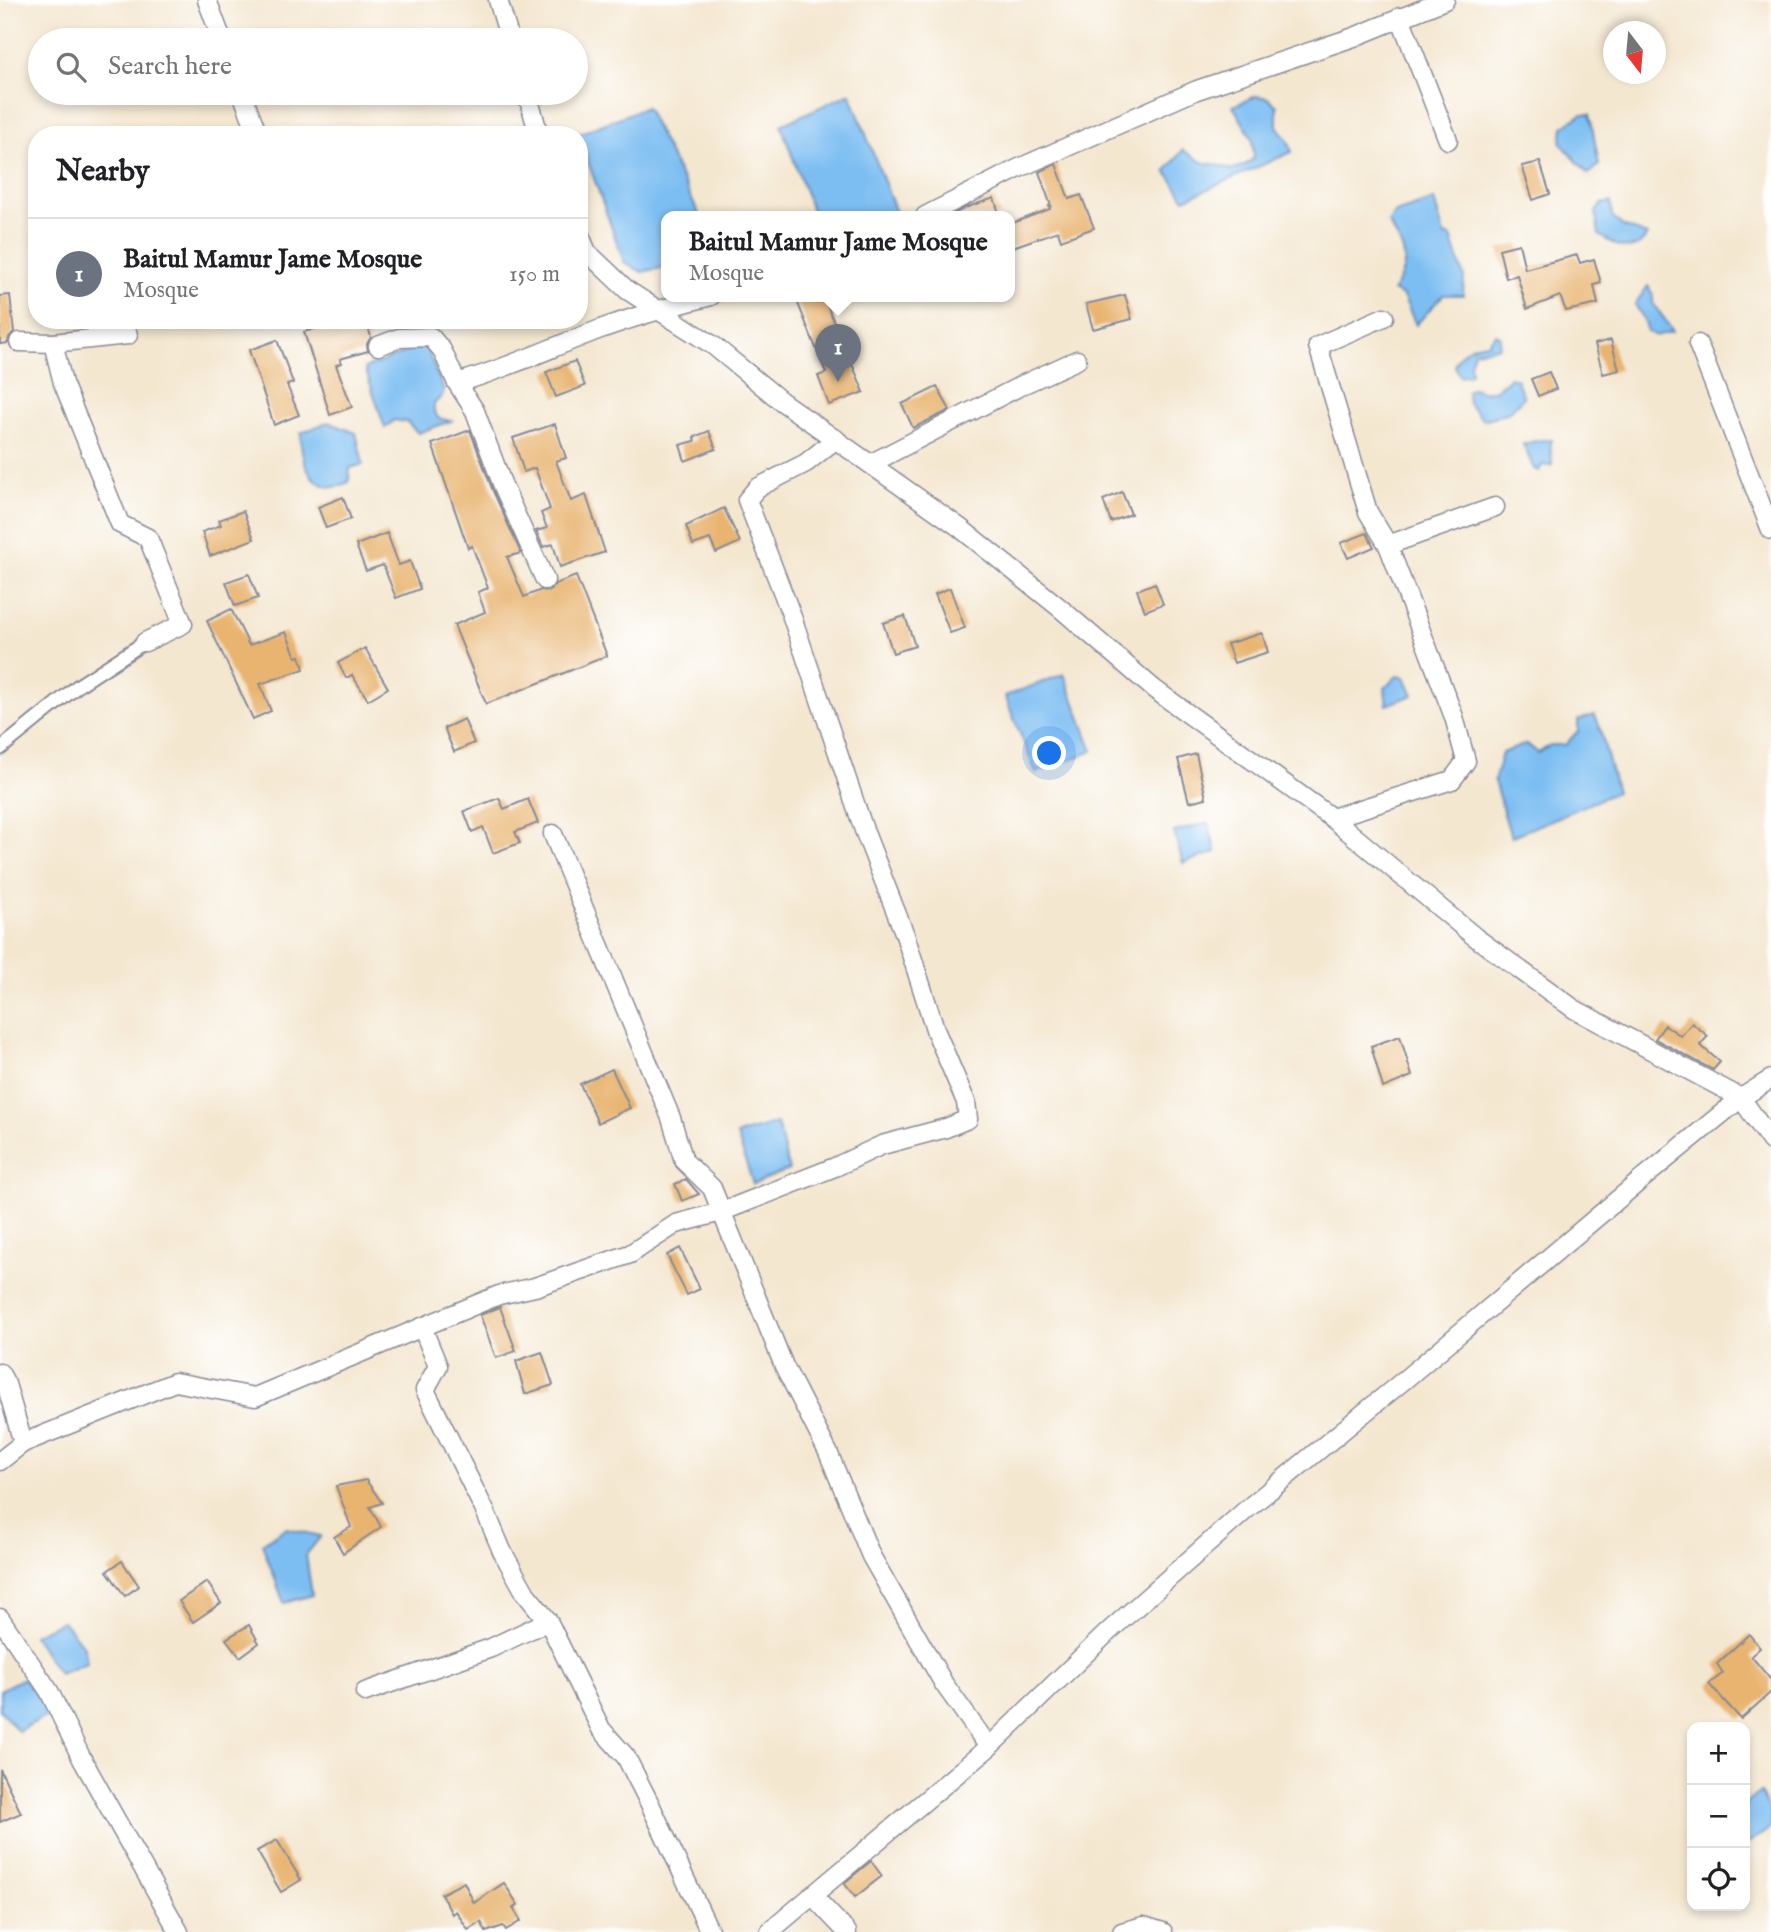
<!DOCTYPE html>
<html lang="en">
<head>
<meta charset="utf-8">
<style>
	body { margin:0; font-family:"IM FELL English",serif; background:#f2f2f2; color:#202124 }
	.controls { position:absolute; right:21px; bottom:21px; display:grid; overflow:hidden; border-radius:14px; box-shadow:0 4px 10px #0003 }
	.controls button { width:63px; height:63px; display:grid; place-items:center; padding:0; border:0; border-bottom:2px solid #e0e0e0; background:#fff; color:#202124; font:35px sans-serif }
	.compass { position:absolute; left:1603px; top:21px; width:63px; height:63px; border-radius:50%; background:#fff; box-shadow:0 4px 10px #0003; rotate:164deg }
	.you { position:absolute; left:1050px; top:754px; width:24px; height:24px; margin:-18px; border:5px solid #fff; border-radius:50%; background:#1a73e8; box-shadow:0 0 0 10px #1a73e833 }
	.badge { display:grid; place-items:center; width:46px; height:46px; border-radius:50%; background:#1f6fb2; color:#fff; font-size:23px; font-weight:700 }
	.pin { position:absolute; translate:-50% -58px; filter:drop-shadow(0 2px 4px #0008) }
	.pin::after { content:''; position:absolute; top:37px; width:24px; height:21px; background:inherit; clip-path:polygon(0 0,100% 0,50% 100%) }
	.popup { position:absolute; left:661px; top:211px; width:354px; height:91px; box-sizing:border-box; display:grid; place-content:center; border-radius:14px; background:#fff; filter:drop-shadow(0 2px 5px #0005); font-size:23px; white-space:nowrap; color:#757577 }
	.popup b { font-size:26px; color:#202124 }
	.popup::after { content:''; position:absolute; left:50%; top:100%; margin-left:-14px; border:14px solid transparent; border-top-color:#fff }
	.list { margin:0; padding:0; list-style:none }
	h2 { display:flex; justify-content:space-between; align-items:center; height:91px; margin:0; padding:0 28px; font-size:30px }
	h2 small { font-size:23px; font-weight:400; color:#757577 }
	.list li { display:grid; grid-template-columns:46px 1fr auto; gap:21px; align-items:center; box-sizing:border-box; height:112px; padding:0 28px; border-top:2px solid #e0e0e0 }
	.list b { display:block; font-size:26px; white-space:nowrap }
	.list p { margin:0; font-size:23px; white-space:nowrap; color:#757577 }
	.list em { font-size:23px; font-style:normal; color:#757577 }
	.icon { flex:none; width:38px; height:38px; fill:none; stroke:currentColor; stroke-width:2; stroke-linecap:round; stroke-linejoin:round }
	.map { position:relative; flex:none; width:1771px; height:1932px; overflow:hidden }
	.search { position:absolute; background:#fff; box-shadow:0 4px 10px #0003; left:28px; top:28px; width:560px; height:77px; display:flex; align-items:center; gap:18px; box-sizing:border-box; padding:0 24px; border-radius:38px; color:#757577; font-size:26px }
	.panel { position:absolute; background:#fff; box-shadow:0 4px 10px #0003; left:28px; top:126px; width:560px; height:203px; border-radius:28px }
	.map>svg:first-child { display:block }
	.water { fill:#7dbef2; stroke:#4c76a8; stroke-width:2 }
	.building { fill:#e8b46f }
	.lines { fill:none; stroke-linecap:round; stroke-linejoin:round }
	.pedestrian-casing { stroke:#888b97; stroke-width:16 }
	.minor-casing { stroke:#888b97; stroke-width:21 }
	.pedestrian { stroke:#fff; stroke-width:12 }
	.minor { stroke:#fff; stroke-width:18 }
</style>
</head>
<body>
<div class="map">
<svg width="1771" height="1932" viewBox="0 0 1771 1932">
	<rect width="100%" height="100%" fill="#fff"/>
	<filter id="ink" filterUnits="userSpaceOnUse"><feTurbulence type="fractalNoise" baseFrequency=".0143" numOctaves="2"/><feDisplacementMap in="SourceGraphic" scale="14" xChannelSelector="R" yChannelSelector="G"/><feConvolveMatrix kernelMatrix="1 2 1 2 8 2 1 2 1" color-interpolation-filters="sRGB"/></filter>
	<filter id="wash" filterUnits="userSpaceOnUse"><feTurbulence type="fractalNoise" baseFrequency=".00686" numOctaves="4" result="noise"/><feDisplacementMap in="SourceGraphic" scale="28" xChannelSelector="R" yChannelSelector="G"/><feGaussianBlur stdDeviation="1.57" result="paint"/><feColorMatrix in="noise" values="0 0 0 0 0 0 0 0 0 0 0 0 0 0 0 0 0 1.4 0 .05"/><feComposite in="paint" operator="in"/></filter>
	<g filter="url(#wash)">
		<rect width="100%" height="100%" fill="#f4e7d0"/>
		<g class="water">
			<path d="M850 93 897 215 895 216H814L781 125Z"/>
			<path d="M1256 96 1268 98 1277 106V126L1288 141 1292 152 1185 199 1166 171 1183 150 1202 162 1222 166 1231 170 1245 165 1254 158 1252 138 1233 106Z"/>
			<path d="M646 107 700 216H666V267L642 272 624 262 578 134Z"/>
			<path d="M1582 114H1590L1599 165 1588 174 1561 143 1563 127Z"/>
			<path d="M1434 200 1444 235 1451 237 1464 277 1463 295H1443L1416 325 1403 296 1393 291C1413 260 1404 250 1388 222L1395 213Z"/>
			<path d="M1611 202 1612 217 1623 226 1647 235C1635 257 1615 246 1599 235L1596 212 1602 204Z"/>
			<path d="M1648 286 1653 295V303L1673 331 1656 336 1647 331 1646 324 1635 304Z"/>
			<path d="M1495 334 1500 336 1499 347 1474 351 1470 364 1471 374 1460 376 1454 365C1462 349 1471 345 1488 343Z"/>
			<path d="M425 345 444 390 442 396 434 404V411L438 418 451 421 418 433 407 422 394 420 385 428 365 368Z"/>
			<path d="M1510 377 1516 379 1524 397 1509 412 1483 420 1468 403 1467 391 1473 388C1490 396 1498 390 1510 377Z"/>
			<path d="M328 422 356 433 363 464 350 468 349 482C344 484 337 487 332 487 306 484 300 454 301 433Z"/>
			<path d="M1541 440H1552C1548 449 1553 456 1552 466L1542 465 1539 471 1534 469 1523 444Z"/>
			<path d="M1064 674 1093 751 1036 773 1005 696Z"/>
			<path d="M1397 676 1405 677 1413 695 1387 705 1385 688Z"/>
			<path d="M1594 715 1598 722 1617 792 1511 837 1494 781 1502 753 1527 744 1538 753 1551 745H1565L1578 731V720Z"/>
			<path d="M1208 823 1216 852 1183 863 1174 832Z"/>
			<path d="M777 1123 789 1170 753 1184 737 1135Z"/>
			<path d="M286 1528 321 1536 306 1555 312 1595 284 1603 262 1544Z"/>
			<path d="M63 1621 84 1647 87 1663 59 1674 33 1635Z"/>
			<path d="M23 1678 51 1714 18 1731 0 1710V1690Z"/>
			<path d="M1760 1792 1771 1813V1828L1745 1845V1804Z"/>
		</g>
		<g id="blocks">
			<g class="building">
				<path d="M1540 162 1550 194 1533 200 1522 166Z"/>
				<path d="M1056 164 1069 199 1081 195 1094 228 1061 240 1058 231 1010 248V224L1050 209 1049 206H1051L1039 172Z"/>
				<path d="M994 198 1000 216H950L965 208Z"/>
				<path d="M1519 244 1525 269 1577 255 1580 263 1594 259 1601 283 1594 285 1598 304 1566 311 1560 296 1527 309 1517 275 1506 278 1499 249Z"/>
				<path d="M10 295 14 332 9 337 8 343 0 344V296Z"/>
				<path d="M1125 295 1132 319 1093 329 1086 304Z"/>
				<path d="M795 296H823L864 392 829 405 818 376 826 373Z"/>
				<path d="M344 320H366L371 337 367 344 368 351 340 359 342 363 336 365 352 407 330 415 304 332Z"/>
				<path d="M277 340 293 383 287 385 299 415 274 425 249 350Z"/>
				<path d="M1611 340 1619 370 1603 374 1595 344Z"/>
				<path d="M575 361 585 386 556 397 546 372Z"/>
				<path d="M1549 372 1556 389 1538 396 1531 379Z"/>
				<path d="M937 387 950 410 913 428 902 404Z"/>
				<path d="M555 424 566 458 556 461 571 501 586 495 605 552 560 567 553 544 543 547 536 531 547 528 541 513 550 509 535 468 524 472 513 438Z"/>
				<path d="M470 430 493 491 521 553 507 557 524 597 541 590 549 591 555 584 576 576 607 656 486 704 454 625 485 612 478 592 488 588 472 546 468 548 432 444Z"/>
				<path d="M709 431 716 449 685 461 680 445 695 441 694 437Z"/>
				<path d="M1122 492 1131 514 1111 522 1103 500Z"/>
				<path d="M343 497 351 519 326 528 318 507Z"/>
				<path d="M724 508 740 542 716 553 710 539 693 545 686 526Z"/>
				<path d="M243 511 254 539 210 556 202 532 221 525 219 520Z"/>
				<path d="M387 533 399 565 410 561 420 589 396 598 383 565 366 571 356 545Z"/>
				<path d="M1367 533 1374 547 1348 558 1341 543Z"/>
				<path d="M249 574 258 598 235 606 226 582Z"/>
				<path d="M1155 583 1163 604 1145 611 1137 590Z"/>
				<path d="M950 588 965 628 950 633 935 594Z"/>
				<path d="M231 609 249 645 286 632 296 657 300 656 304 669 260 684 271 711 253 719 207 621Z"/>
				<path d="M905 616 915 646 893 653 883 623Z"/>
				<path d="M1262 633 1268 652 1234 663 1227 644Z"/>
				<path d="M365 648 388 688 368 700 352 675 346 678 338 663Z"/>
				<path d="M464 719 474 743 454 752 444 728Z"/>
				<path d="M1196 754 1206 798 1189 802 1178 759Z"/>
				<path d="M499 798 504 809 528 799 538 823 515 832 520 843 493 853 483 827 472 832 464 811Z"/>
				<path d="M1692 1023 1708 1036 1700 1045 1720 1062 1713 1070 1655 1039 1665 1025 1681 1036Z"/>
				<path d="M1400 1036 1412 1076 1383 1088 1371 1046Z"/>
				<path d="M612 1069 630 1108 598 1123 580 1084Z"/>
				<path d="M686 1179 699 1194 682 1201 675 1184Z"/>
				<path d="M680 1248 700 1289 687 1295 667 1255Z"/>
				<path d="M500 1307 516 1351 496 1358 480 1315Z"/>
				<path d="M542 1352 553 1385 525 1394 516 1361Z"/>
				<path d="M366 1480 382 1503 370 1507 381 1527 343 1553 334 1537 351 1527 336 1486Z"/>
				<path d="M122 1561 139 1586 125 1596 107 1571Z"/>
				<path d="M207 1582 221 1603 193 1622 179 1601Z"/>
				<path d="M249 1625 259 1643 240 1657 226 1639Z"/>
				<path d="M1749 1634 1760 1648 1751 1656 1771 1680V1692L1741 1719 1709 1684 1723 1673 1717 1664Z"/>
				<path d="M0 1769 21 1813 0 1822Z"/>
				<path d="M277 1840 301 1880 281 1892 257 1851Z"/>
				<path d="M871 1861 882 1876 855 1897 844 1883Z"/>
				<path d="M464 1882 474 1903 504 1883 518 1905 513 1908 521 1921 506 1930 503 1926 486 1932 481 1922 468 1930 456 1911 452 1914 441 1894Z"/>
			</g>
		</g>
	</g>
	<g filter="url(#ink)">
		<use href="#blocks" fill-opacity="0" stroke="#888b97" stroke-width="2"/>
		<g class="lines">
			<g class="pedestrian-casing">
				<path id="pedestrian" d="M0 749 79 685 145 642"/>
			</g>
			<g class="minor-casing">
				<g id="minor">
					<path d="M207 0 222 40"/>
					<path d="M498 0 510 40"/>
					<path d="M1400 17 1448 140"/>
					<path d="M242 93 258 135"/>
					<path d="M527 93 539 135"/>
					<path d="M925 216 1019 168 1197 90 1354 37 1445 0"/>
					<path d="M579 233 587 252 627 290 714 346 781 401 959 527 1060 608 1154 689 1332 818 1475 937 1574 1009 1741 1098 1771 1141"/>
					<path d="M19 342 53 343 128 335 123 320"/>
					<path d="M53 343 63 383 120 524 148 538 183 624 145 642"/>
					<path d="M1698 344 1771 530"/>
					<path d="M378 346 399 338 431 337 442 350 457 383C506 369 550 348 598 330 635 316 672 306 711 296"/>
					<path d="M457 383 475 411 503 486 545 580"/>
					<path d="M870 464 1024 384 1077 360"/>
					<path d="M1388 545 1495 507"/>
					<path d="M1332 818 1452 780 1466 761 1454 717 1388 545 1368 512 1318 346 1384 317"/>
					<path d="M553 834 671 1118 684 1161 712 1188 784 1366 828 1452 871 1556 944 1684 989 1747"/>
					<path d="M422 1327 438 1366 425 1390 486 1513 502 1551 526 1594 548 1621 601 1729 626 1757 649 1802 710 1932"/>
					<path d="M0 1373 6 1384 23 1443 0 1461"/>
					<path d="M23 1443 175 1382 255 1397 499 1295 535 1287 630 1254 676 1224 721 1212 835 1167 882 1145 946 1128 968 1119 966 1102 936 1032 905 935 864 830 791 614 747 500 757 488 806 463 836 439"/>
					<path d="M0 1618 49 1691 82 1759 179 1932"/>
					<path d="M365 1692 491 1648 548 1621"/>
					<path d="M812 1895 847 1932"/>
					<path d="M769 1932 989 1747 1108 1632 1247 1509 1403 1381 1642 1179 1741 1098 1771 1079"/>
					<path d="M1122 1932 1144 1926 1163 1932"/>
				</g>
			</g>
			<use href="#pedestrian" class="pedestrian"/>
			<use href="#minor" class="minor"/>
		</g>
	</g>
</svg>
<div class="controls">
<button>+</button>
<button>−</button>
<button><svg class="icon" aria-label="locate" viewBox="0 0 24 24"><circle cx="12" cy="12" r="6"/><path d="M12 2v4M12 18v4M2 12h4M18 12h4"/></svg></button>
</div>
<svg class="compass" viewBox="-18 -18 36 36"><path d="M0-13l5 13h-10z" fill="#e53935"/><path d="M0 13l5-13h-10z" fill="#757577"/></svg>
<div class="you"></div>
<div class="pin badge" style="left:838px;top:382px;background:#6b7280">1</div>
<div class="popup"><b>Baitul Mamur Jame Mosque</b>Mosque</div>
<div class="search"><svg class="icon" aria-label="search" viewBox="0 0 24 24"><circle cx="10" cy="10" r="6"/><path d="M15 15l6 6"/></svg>Search here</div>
<section class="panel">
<h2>Nearby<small></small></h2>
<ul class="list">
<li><span class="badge" style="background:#6b7280">1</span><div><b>Baitul Mamur Jame Mosque</b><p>Mosque</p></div><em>150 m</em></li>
</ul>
</section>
</div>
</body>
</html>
